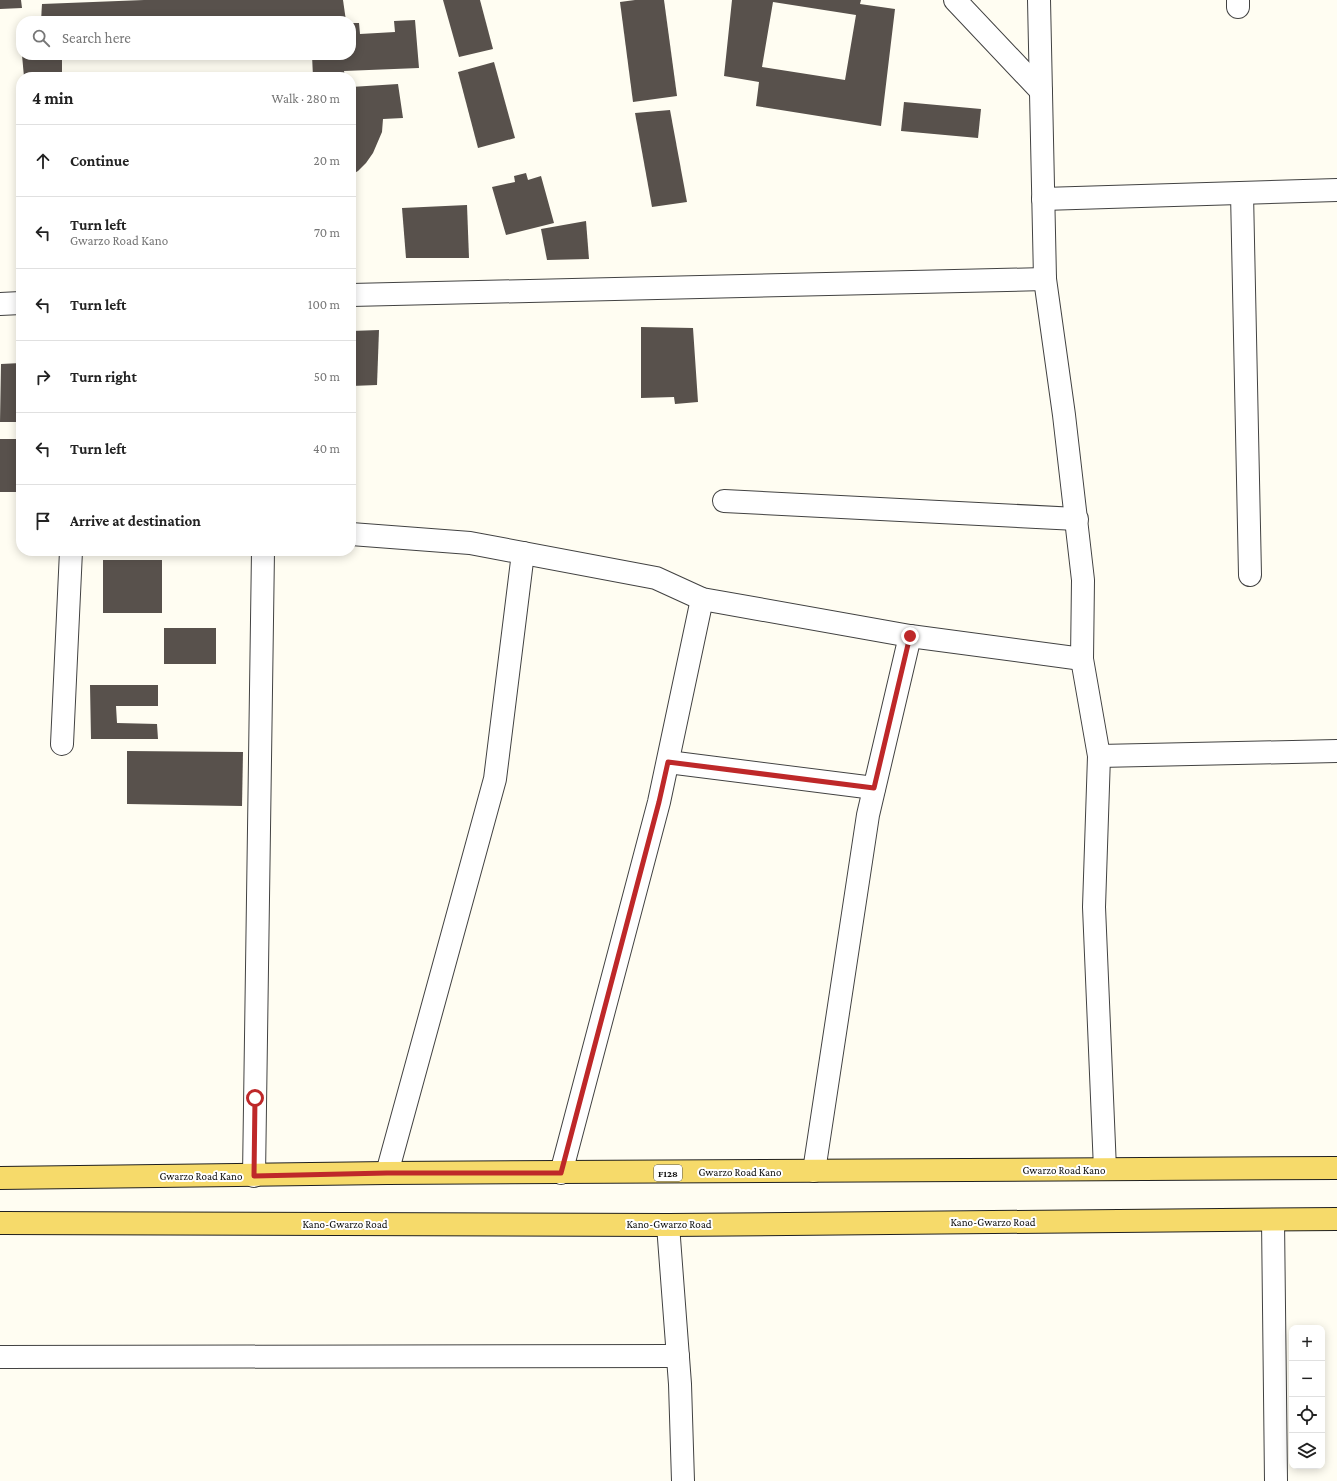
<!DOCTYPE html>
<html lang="en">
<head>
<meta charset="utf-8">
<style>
	body { margin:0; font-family:"Crimson Pro",serif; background:#f6f6f6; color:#222 }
	.controls { position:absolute; right:12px; bottom:12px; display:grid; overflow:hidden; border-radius:8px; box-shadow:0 2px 10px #0003 }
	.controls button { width:36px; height:36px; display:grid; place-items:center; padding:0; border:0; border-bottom:1px solid #e0e0e0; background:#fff; color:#222; font:20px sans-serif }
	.stop { position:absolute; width:12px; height:12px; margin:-9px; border:3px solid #be2829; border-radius:50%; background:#fff }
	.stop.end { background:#be2829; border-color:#fff; box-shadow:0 1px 4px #0008 }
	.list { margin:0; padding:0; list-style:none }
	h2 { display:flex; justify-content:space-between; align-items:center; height:52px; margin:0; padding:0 16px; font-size:17px }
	h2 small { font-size:13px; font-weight:400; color:#767676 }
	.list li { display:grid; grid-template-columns:26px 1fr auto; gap:12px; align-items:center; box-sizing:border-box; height:72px; padding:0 16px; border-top:1px solid #e0e0e0 }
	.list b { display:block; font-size:15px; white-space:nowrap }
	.list p { margin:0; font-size:13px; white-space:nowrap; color:#767676 }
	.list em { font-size:13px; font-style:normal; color:#767676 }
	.icon { flex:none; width:22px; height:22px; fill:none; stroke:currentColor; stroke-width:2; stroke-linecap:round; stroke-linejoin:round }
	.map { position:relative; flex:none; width:1337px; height:1481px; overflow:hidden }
	.search { position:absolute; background:#fff; box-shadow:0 2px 10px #0003; left:16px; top:16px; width:340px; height:44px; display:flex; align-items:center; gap:10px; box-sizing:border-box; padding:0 14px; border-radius:16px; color:#767676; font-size:15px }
	.panel { position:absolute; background:#fff; box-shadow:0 2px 10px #0003; left:16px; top:72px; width:340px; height:484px; border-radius:16px }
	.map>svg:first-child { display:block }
	.building { fill:#58514c; fill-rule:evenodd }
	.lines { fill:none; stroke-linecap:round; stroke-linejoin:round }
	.minor-casing { stroke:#424242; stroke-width:24 }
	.major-casing { stroke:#202020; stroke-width:24 }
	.minor { stroke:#fff; stroke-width:22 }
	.major { stroke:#f6da6a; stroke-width:22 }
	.route { stroke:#be2829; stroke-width:5 }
	.labels { text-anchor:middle; stroke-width:4; stroke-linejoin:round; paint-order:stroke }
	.shield { fill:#fff; stroke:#575757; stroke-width:1 }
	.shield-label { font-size:10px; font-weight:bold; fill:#0f0f0f }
	.street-label { font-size:11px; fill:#0f0f0f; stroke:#fff }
</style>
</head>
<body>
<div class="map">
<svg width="1337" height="1481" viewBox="0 0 1337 1481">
	<rect width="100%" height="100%" fill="#fffdf2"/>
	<g class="building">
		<path d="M0 0H21L22 8 0 9Z"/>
		<path d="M144 0H343L346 21H41L42 4Z"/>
		<path d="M443 0H480L493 49 459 57Z"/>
		<path d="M635 0H664L677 96 633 102 620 2Z"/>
		<path d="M732 0H861L860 4 895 9 881 126 756 106 759 82 724 76ZM773 2 856 15 845 80 762 67Z"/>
		<path d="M415 20 419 68 344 71 345 77H313L312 55H351V23H359L360 34 395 32 394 21Z"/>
		<path d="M22 55H62V77H24Z"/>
		<path d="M494 62 515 138 478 148 458 72Z"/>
		<path d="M398 84 403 118 383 119 382 132 373 153 366 163 358 171 351 175V87Z"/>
		<path d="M904 102 981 109 978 138 901 131Z"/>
		<path d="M670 110 687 202 652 207 635 113Z"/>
		<path d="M526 173 528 180 541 176 554 223 506 235 492 187 515 182 514 176Z"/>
		<path d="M467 205 469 258H406L402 208Z"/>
		<path d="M586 221 589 259 547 260 541 229Z"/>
		<path d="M641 327 693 328 698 402 675 404 674 397 641 398Z"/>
		<path d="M379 330 377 385 351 386V331Z"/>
		<path d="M21 363V410H18V422H0L1 364Z"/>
		<rect x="0" y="439" width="21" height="53"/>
		<rect x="103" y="560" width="59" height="53"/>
		<rect x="164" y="628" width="52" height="36"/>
		<path d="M90 685H158V706H116L117 723 157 724 158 739H91Z"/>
		<path d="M127 751 243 752 242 806 127 804Z"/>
	</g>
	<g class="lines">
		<g class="minor-casing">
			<g id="minor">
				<path d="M955 0 1041 91"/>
				<path d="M1039 0 1045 279 1064 415 1083 580 1082 659 1099 756 1094 907 1105 1169"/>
				<path d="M1238 0V7"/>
				<path d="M1242 193 1250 575"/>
				<path d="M1043 199 1337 190"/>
				<path d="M351 295 1045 279"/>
				<path d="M0 304 21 303"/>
				<path d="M724 501 1077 519"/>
				<path d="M351 534 470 543 656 578 702 599 910 636 1082 659"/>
				<path d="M62 744 71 551"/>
				<path d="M1099 756 1337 751"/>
				<path d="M668 762 874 788"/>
				<path d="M814 1171 868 815 910 636"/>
				<path d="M387 1173 495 779 523 553"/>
				<path d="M561 1173 659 802 702 599"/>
				<path d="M254 1176 263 551"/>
				<path d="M1273 1220 1276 1481"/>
				<path d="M668 1225 680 1384 683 1481"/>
				<path d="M0 1357 678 1356"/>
			</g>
		</g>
		<g class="major-casing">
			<g id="major">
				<path d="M0 1178 387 1173 1337 1168"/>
				<path d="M0 1223 668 1225 1337 1219"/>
			</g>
		</g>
		<use href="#minor" class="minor"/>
		<use href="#major" class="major"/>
	</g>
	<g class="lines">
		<path class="route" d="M255 1098 254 1176 387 1173H561L659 802 668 762 874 788 910 636"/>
	</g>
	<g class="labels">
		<rect class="shield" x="654" y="1165" width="28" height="16" rx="3"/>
		<g class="shield-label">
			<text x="668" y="1177">F128</text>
		</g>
		<g class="street-label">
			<text x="1064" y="1174">Gwarzo Road Kano</text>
			<text x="740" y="1176">Gwarzo Road Kano</text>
			<text x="201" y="1180">Gwarzo Road Kano</text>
			<text x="993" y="1226">Kano-Gwarzo Road</text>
			<text x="345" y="1228">Kano-Gwarzo Road</text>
			<text x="669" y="1228">Kano-Gwarzo Road</text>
		</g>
	</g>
</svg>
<div class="controls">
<button>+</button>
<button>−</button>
<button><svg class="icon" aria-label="locate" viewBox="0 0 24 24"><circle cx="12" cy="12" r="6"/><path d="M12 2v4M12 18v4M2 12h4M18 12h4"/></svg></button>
<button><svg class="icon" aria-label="layers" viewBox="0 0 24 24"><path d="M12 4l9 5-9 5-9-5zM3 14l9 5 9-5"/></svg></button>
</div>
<div class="stop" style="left:255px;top:1098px"></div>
<div class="stop end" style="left:910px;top:636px"></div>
<div class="search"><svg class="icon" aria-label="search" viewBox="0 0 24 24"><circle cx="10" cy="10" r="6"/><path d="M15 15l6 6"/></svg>Search here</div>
<section class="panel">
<h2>4 min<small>Walk · 280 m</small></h2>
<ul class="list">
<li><svg class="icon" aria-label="ahead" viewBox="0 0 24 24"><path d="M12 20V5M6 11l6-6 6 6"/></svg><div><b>Continue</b></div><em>20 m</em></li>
<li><svg class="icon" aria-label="left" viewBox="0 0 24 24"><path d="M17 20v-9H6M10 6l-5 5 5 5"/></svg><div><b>Turn left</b><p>Gwarzo Road Kano</p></div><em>70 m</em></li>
<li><svg class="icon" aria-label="left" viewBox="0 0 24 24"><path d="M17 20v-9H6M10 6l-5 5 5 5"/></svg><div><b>Turn left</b></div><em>100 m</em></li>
<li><svg class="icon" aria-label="right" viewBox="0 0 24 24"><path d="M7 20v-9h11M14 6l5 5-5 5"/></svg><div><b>Turn right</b></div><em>50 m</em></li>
<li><svg class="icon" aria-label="left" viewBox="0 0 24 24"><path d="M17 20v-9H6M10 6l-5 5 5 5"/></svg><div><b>Turn left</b></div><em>40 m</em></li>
<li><svg class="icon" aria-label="arrive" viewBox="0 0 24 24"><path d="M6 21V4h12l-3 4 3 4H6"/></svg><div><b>Arrive at destination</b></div></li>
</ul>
</section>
</div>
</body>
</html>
